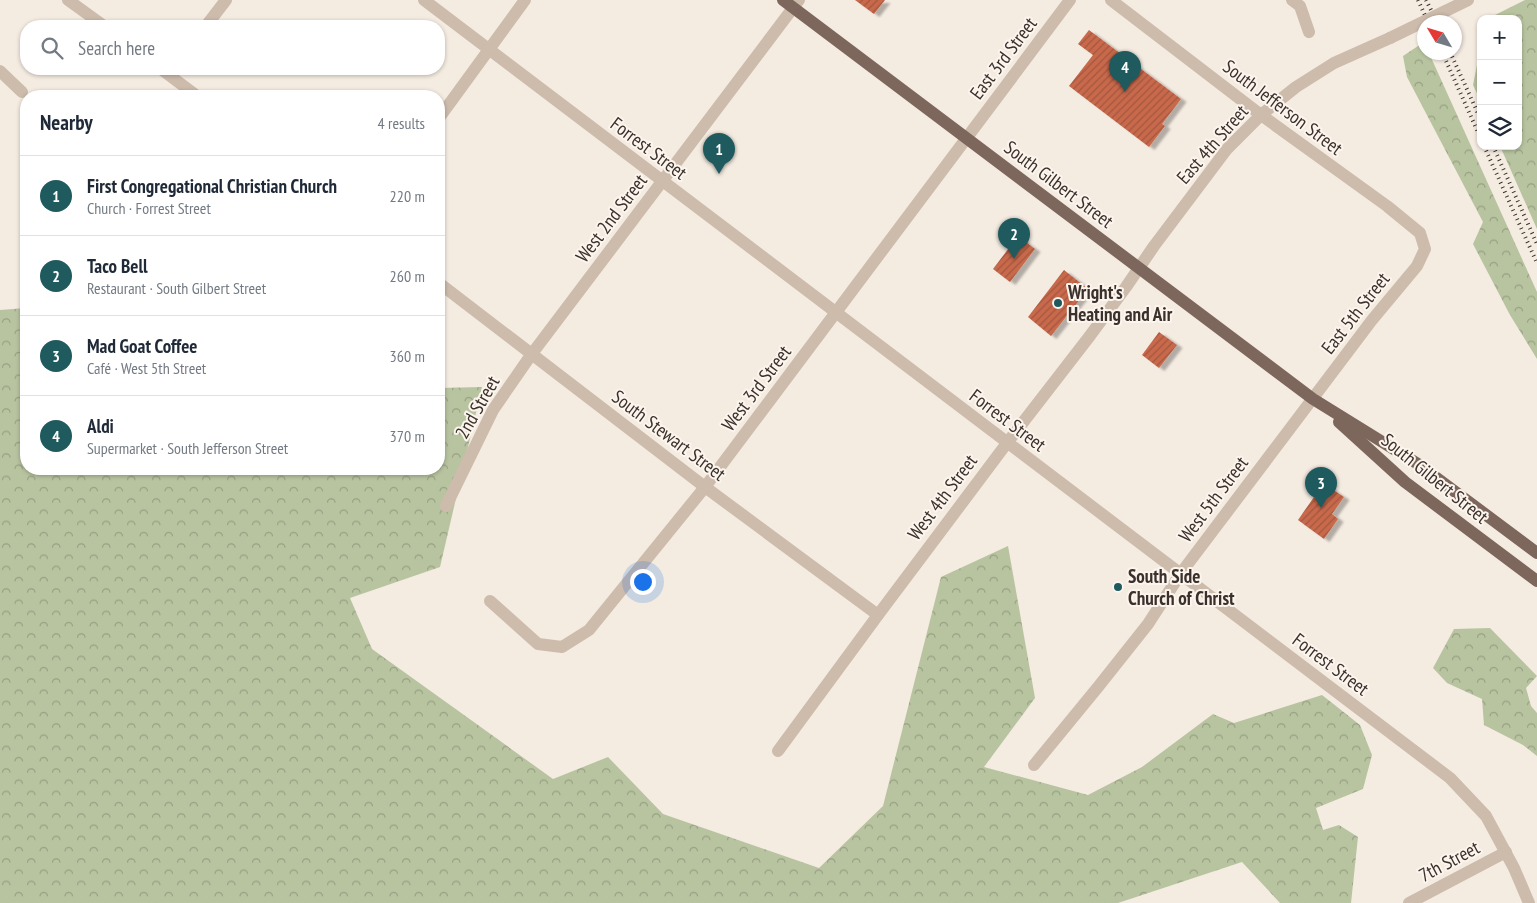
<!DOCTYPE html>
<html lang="en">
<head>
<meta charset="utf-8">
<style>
	body { margin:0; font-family:"PT Sans Narrow",sans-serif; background:#f2f2f3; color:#1f2937 }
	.controls { position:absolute; right:15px; top:15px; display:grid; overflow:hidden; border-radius:10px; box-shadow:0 1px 4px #0004 }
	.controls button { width:45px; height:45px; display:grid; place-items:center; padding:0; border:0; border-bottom:1px solid #e0e1e3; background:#fff; color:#1f2937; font:25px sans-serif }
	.compass { position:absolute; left:1417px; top:15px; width:45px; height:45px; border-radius:50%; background:#fff; box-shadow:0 1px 4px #0004; rotate:308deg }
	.you { position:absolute; left:642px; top:581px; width:18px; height:18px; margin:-12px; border:4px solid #fff; border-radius:50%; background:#1a73e8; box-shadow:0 0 0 8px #1a73e833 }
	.badge { display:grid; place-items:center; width:32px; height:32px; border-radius:50%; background:#1f5a5e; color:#fff; font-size:16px; font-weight:700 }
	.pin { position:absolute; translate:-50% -41px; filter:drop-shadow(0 1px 2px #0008) }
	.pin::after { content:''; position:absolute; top:26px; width:18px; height:15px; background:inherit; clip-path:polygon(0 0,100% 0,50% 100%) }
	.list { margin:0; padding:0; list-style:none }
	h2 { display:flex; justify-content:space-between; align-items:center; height:65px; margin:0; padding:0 20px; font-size:21px }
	h2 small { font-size:16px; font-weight:400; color:#747a83 }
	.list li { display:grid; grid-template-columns:32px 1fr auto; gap:15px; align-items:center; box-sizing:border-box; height:80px; padding:0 20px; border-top:1px solid #e0e1e3 }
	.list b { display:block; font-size:19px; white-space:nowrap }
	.list p { margin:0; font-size:16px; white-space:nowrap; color:#747a83 }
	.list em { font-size:16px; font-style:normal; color:#747a83 }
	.icon { flex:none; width:28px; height:28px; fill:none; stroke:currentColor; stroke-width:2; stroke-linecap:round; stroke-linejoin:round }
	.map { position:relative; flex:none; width:1537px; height:903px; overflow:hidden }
	.search { position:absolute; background:#fff; box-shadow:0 1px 4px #0004; left:20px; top:20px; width:425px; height:55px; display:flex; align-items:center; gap:12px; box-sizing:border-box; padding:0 18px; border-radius:20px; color:#747a83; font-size:19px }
	.panel { position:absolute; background:#fff; box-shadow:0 1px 4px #0004; left:20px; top:90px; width:425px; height:385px; border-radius:20px }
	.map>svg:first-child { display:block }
	.forest { fill:url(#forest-crowns) }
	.building { fill:url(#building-hatch); filter:url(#shadow) }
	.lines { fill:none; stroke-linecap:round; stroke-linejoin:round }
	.street { stroke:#cdbbac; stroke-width:12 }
	.primary { stroke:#7d675c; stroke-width:12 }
	.rail { stroke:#3b302b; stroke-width:4; stroke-dasharray:1 4; stroke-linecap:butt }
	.street-bridge { stroke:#cdbbac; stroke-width:12 }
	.poi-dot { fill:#1f5a5e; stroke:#fbf5ee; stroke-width:2 }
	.labels { text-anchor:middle; stroke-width:4; stroke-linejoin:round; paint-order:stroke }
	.street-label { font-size:19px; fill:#3b302b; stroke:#fbf5ee }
	.poi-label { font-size:19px; font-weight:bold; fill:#3b302b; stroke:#fbf5ee; text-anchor:start }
</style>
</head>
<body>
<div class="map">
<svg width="1537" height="903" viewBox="0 0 1537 903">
	<defs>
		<pattern id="forest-crowns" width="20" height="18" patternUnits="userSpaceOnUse" patternTransform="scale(1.25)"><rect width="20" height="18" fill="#b8c4a0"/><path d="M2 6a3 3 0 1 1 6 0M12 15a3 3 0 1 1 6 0" fill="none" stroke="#97a083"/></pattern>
		<pattern id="building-hatch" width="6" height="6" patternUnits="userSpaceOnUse" patternTransform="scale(1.25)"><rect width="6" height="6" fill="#c8694b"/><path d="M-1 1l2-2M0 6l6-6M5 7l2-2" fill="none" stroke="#a4573f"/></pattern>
		<filter id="shadow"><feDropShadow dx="5.5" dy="3" stdDeviation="1" flood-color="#0004"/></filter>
	</defs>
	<rect width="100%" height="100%" fill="#f4ebe1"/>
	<g class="forest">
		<path d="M1525 0H1537V229L1500 146H1518V19H1487Z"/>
		<path d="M1424 42V52L1429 53 1537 292V359L1510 315 1473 244 1483 222 1407 77 1403 56Z"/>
		<path d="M1481 45V102L1473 85Z"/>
		<path d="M26 308V469H439V388L482 387 440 567 350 598 372 649 553 779 608 757 663 814 819 868 883 806 941 577 1008 546 1035 698 984 767 1088 795 1142 767 1213 714 1234 723 1322 695 1360 725 1372 755 1363 789 1316 808 1323 830 1339 825 1358 837 1351 903H1280L1242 862 1118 903H0V310Z"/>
		<path d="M1490 628 1537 676 1526 688 1531 706 1537 713V756L1523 745 1484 725 1482 699 1447 683 1433 668 1454 629Z"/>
	</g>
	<g class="building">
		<path d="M855 0H885L874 14Z"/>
		<path d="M1089 30 1181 99 1162 124 1165 126 1149 147 1069 86 1093 55 1078 44Z"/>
		<path d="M1018 236 1035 249 1010 282 993 269Z"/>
		<path d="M1064 270 1088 289 1051 336 1028 317Z"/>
		<path d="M1159 332 1177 345 1159 368 1142 355Z"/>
		<path d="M1329 487 1344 497 1332 514 1338 519 1324 539 1298 520 1314 497 1319 501Z"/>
	</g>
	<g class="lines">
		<g class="street">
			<path d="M68 0 104 26"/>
			<path d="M424 0 1450 778 1486 816 1514 868 1529 903"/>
			<path d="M1292 0 1300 6 1309 32"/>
			<path d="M206 26 226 0"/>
			<path d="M161 69 197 96"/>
			<path d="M0 71 22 92"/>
			<path d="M439 118 525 0"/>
			<path d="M439 283 705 487 878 615"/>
			<path d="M446 506 493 410 531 355 799 0"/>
			<path d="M490 601 538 644 562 647 589 630 705 487 1070 0"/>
			<path d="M778 751 878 615 1007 443 1089 337 1126 287 1154 246 1227 149 1261 115 1296 87 1334 63 1390 38"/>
			<path d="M1034 765 1098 687 1148 624 1181 573 1372 320 1417 266 1425 249 1420 233 1387 206 1261 115 1111 0"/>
			<path d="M1409 903 1506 852"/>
		</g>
		<g class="primary">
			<path d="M783 0 1313 399 1418 464 1537 553"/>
			<path d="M1339 422 1405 482 1537 581"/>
		</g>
		<g class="rail">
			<path d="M1418 0 1428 22"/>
			<path d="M1426 0 1437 22"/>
			<path d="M1442 52 1481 139"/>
			<path d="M1450 52 1481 120"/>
			<path d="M1484 146 1537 263"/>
			<path d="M1493 146 1537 244"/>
		</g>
		<path class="street-bridge" d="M1390 38 1468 0"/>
	</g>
	<g class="poi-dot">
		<circle cx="1058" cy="303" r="5"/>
		<circle cx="1118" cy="587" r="5"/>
	</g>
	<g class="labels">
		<g class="street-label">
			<text transform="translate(1003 58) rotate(-53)" y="7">East 3rd Street</text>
			<text transform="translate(1283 107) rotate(37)" y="7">South Jefferson Street</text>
			<text transform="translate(1212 144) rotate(-49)" y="7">East 4th Street</text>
			<text transform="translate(649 148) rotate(37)" y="7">Forrest Street</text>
			<text transform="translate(1059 184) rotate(37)" y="7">South Gilbert Street</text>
			<text transform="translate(611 218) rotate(-53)" y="7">West 2nd Street</text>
			<text transform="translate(1355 313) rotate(-52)" y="7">East 5th Street</text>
			<text transform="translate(756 388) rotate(-53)" y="7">West 3rd Street</text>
			<text transform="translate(477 407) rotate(-60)" y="7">2nd Street</text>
			<text transform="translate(1008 420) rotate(37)" y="7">Forrest Street</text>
			<text transform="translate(669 435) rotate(37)" y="7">South Stewart Street</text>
			<text transform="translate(1435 478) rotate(39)" y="7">South Gilbert Street</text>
			<text transform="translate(942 497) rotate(-53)" y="7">West 4th Street</text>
			<text transform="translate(1213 499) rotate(-53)" y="7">West 5th Street</text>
			<text transform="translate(1331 664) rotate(37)" y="7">Forrest Street</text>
			<text transform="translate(1449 861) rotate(-28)" y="7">7th Street</text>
		</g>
		<g class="poi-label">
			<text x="1068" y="299">Wright's<tspan x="1068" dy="22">Heating and Air</tspan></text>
			<text x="1128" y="583">South Side<tspan x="1128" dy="22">Church of Christ</tspan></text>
		</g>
	</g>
</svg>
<div class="controls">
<button>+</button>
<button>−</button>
<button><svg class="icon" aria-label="layers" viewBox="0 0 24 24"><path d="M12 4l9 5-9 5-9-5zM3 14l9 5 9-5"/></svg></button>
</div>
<svg class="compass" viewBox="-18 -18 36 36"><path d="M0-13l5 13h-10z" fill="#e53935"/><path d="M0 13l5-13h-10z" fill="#747a83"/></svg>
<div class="you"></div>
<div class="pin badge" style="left:719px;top:174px">1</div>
<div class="pin badge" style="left:1014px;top:259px">2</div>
<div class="pin badge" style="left:1321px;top:508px">3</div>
<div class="pin badge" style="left:1125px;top:92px">4</div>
<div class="search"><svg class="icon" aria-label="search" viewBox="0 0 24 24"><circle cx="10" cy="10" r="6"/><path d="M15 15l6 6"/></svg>Search here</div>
<section class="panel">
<h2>Nearby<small>4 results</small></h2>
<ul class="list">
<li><span class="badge">1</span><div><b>First Congregational Christian Church</b><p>Church · Forrest Street</p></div><em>220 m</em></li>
<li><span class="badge">2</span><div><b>Taco Bell</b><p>Restaurant · South Gilbert Street</p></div><em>260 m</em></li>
<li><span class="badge">3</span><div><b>Mad Goat Coffee</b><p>Café · West 5th Street</p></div><em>360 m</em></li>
<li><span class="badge">4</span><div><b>Aldi</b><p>Supermarket · South Jefferson Street</p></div><em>370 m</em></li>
</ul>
</section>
</div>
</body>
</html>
